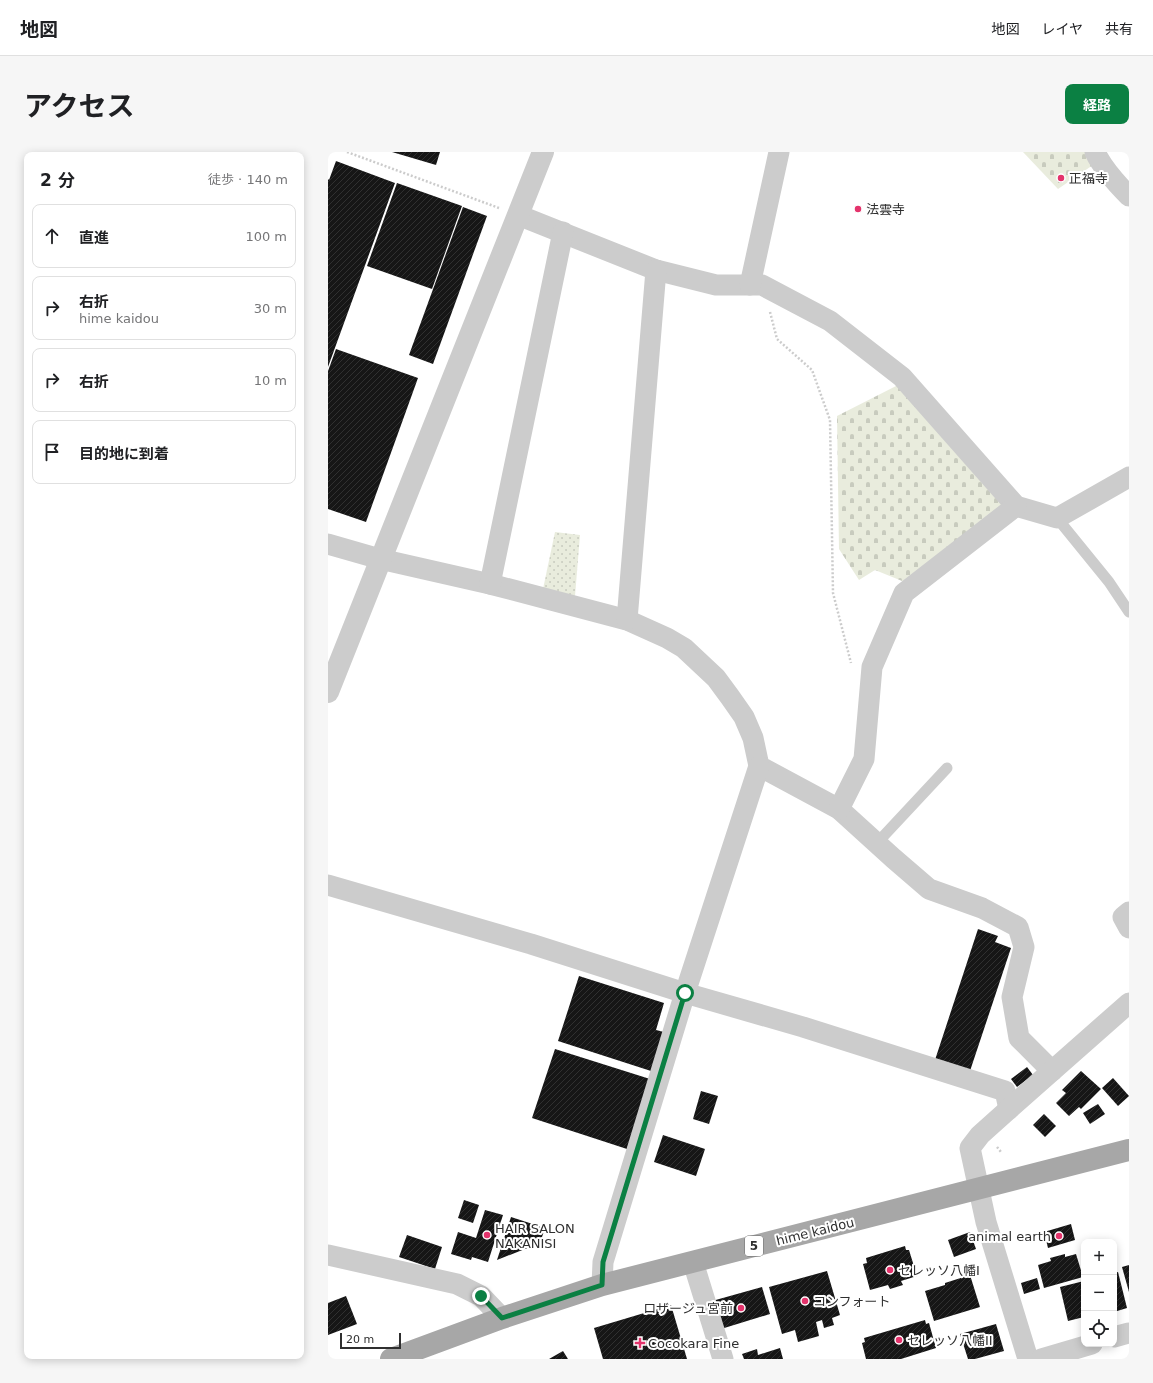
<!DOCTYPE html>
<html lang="ja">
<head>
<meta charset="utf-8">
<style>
	body { margin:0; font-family:"DejaVu Sans","Noto Sans JP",sans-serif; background:#f6f6f6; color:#202124 }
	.controls { position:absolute; right:12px; bottom:12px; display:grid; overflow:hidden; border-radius:8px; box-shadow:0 2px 10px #0003 }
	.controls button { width:36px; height:36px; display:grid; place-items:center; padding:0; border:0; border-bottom:1px solid #e0e0e0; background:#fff; color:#202124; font:20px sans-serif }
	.scale { position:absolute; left:12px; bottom:10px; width:61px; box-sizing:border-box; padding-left:4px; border:2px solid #2f2f2f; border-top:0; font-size:11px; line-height:14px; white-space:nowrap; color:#2f2f2f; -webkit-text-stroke:3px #fff; paint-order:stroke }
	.stop { position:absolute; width:12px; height:12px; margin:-9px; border:3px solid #0b8043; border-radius:50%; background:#fff }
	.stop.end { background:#0b8043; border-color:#fff; box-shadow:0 1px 4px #0008 }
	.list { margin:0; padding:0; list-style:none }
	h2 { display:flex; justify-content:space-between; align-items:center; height:52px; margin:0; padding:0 16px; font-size:17px }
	h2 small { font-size:13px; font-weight:400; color:#757577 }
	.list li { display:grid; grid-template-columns:26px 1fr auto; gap:12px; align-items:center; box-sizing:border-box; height:64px; margin:0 8px 8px; padding:0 8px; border:1px solid #e0e0e0; border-radius:8px }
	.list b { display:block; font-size:15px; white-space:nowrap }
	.list p { margin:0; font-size:13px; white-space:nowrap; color:#757577 }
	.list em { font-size:13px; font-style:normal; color:#757577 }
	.icon { flex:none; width:22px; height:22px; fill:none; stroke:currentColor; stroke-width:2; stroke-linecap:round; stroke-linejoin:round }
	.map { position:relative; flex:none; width:801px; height:1207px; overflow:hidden; border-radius:8px }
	header { display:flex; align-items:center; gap:24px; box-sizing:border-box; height:56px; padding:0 20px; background:#fff; border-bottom:1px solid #e0e0e0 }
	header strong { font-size:19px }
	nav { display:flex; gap:22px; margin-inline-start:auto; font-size:14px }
	.intro { display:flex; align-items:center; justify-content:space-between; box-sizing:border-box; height:96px; padding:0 24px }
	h1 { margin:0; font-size:28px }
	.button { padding:10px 18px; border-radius:8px; background:#0b8043; color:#fff; font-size:14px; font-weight:700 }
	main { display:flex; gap:24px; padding:0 24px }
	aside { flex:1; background:#fff; border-radius:8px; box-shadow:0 2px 10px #0003 }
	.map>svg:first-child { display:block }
	.cemetery { fill:url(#cemetery-stones) }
	.park { fill:url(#park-dots) }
	.building { fill:url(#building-hatch) }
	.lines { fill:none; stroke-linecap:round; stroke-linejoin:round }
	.path { stroke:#ccc; stroke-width:2.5; stroke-dasharray:2 2; stroke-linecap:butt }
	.service { stroke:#ccc; stroke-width:11 }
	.minor { stroke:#ccc; stroke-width:21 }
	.tertiary { stroke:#ccc; stroke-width:22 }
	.primary { stroke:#a7a7a7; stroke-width:22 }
	.route { stroke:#0b8043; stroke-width:5 }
	.poi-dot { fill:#e4336c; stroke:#fff; stroke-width:1.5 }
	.labels { text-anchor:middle; stroke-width:4; stroke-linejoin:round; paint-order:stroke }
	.shield { fill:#fff; stroke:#6d6d6d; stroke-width:1 }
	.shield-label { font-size:12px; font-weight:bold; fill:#2f2f2f }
	.poi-label { font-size:13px; fill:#2f2f2f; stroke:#fff; text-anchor:start }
	.street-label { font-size:13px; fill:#2f2f2f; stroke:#fff }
</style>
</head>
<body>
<header>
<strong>地図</strong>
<nav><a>地図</a><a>レイヤ</a><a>共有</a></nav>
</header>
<div class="intro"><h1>アクセス</h1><a class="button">経路</a></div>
<main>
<aside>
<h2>2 分<small>徒歩 · 140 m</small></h2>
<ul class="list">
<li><svg class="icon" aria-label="ahead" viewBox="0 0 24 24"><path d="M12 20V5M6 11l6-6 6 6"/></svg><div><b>直進</b></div><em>100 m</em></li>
<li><svg class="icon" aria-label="right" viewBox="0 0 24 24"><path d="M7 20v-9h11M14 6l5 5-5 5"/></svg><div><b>右折</b><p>hime kaidou</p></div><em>30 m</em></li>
<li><svg class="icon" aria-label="right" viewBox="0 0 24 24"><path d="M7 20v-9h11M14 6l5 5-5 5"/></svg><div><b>右折</b></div><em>10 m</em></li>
<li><svg class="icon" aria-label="arrive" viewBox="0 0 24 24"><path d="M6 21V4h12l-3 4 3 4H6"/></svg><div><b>目的地に到着</b></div></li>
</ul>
</aside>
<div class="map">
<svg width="801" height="1207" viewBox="0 0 801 1207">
	<defs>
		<pattern id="cemetery-stones" width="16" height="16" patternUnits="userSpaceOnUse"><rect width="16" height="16" fill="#e9ecdd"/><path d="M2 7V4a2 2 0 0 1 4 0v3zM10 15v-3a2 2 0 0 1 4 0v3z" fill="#c8cbbe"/></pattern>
		<pattern id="park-dots" width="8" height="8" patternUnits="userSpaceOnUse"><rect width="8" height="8" fill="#e9ecdd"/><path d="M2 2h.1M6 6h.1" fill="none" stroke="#c8cbbe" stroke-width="1.8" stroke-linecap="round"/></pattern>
		<pattern id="building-hatch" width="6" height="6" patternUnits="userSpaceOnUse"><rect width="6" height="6" fill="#161616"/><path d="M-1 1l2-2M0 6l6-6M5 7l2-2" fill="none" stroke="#303030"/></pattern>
	</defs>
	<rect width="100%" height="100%" fill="#fff"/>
	<g class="cemetery">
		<path d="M695 0H760L765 13 730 37Z"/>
		<path d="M572 232 677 353 579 431 547 418 531 428 511 397 509 264Z"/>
	</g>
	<path class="park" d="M227 380 252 383 247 444 215 437Z"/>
	<g class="building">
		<path d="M64 0H112L108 13Z"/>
		<path d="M8 9 67 31 0 215V27L1 28Z"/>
		<path d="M69 31 134 54 104 137 39 114Z"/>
		<path d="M135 55 159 64 105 212 81 203Z"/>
		<path d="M8 197 90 226 38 370 0 357V219Z"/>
		<path d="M650 777 670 784 667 790 683 796 641 922 606 911Z"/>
		<path d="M251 824 336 851 328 878 336 880 323 919 230 889Z"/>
		<path d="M227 897 322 927 299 997 204 966Z"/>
		<path d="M699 915 705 923 689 935 683 927Z"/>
		<path d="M753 919 773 937 753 957 751 955 741 964 728 951 738 941 734 938Z"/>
		<path d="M785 926 801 944 790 954 774 936Z"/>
		<path d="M373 939 390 944 381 972 365 967Z"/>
		<path d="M770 952 777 962 762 972 755 961Z"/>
		<path d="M716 962 728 974 717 985 705 973Z"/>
		<path d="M335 983 377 997 368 1024 326 1010Z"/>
		<path d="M136 1048 151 1053 145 1071 130 1066Z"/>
		<path d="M157 1058 175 1063 160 1110 144 1105 143 1108 123 1102 130 1080 148 1086Z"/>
		<path d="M183 1065 217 1076 212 1091 169 1108Z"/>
		<path d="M743 1072 747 1088 720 1096 716 1080Z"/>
		<path d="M642 1080 648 1097 626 1105 620 1088Z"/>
		<path d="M79 1083 114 1095 107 1117 71 1105Z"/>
		<path d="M577 1094 578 1098H581L589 1124 573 1129 575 1133 562 1137 560 1133 542 1138 535 1112 539 1111 538 1106Z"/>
		<path d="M737 1102V1105L748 1102 755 1125 716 1136 710 1113 723 1109 722 1106Z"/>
		<path d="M801 1113V1140L794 1115Z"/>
		<path d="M499 1119 512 1163 504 1166 506 1173 496 1176 494 1168 488 1170 491 1184 470 1190 467 1178 454 1182 441 1135Z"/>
		<path d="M790 1120 799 1156 786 1160V1121Z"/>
		<path d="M642 1123 652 1155 606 1169 597 1139 617 1133V1131Z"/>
		<path d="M709 1126 712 1137 696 1142 693 1131Z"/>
		<path d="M756 1129V1165L740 1169 732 1135Z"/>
		<path d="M434 1135 442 1162 393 1177 384 1149Z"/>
		<path d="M18 1144 29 1172 0 1183V1151Z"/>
		<path d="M343 1153 359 1207H275L266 1176Z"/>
		<path d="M597 1168 598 1172 601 1171 608 1196 573 1207H538L534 1191 537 1190 536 1186Z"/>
		<path d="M668 1172 676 1199 647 1207H640L632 1182Z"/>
		<path d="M452 1196 455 1207H416L414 1202 429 1197 430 1203Z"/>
		<path d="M235 1199 240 1207H221Z"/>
	</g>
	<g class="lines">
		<g class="path">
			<path d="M19 0 171 56"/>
			<path d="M442 160 449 187 484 218 502 268 505 441 523 511"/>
			<path d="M669 995 673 1000"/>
		</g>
		<g class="service">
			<path d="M729 366 781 430 801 460"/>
			<path d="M549 691 619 616"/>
		</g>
		<g class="minor">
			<path d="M767 0C775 17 788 31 801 44"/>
			<path d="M190 63 328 118 388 133H434L502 169 574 225 688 354 729 366 801 325"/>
			<path d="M422 133 451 0"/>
			<path d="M0 392 52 407 162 432 299 468 339 486 356 496 388 526 402 545 416 565 425 586 431 614 511 657 565 706 601 737 654 756 690 775 696 795 684 845 691 886 724 919"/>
			<path d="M162 432 235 80"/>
			<path d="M299 468 328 118"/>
			<path d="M511 657 536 607 544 515 576 441 688 354"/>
			<path d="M0 733 203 792 357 841 475 875 677 939 681 957"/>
			<path d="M801 760 795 765 801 776"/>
			<path d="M0 1103 129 1132 153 1144 174 1166"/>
			<path d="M365 1110 395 1207"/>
			<path d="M274 1133 275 1110 357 841 431 614"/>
			<path d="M786 1185 801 1181"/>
			<path d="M700 1207 658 1070 642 996 652 983 681 957 801 851"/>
			<path d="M713 1207 764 1192"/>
		</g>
		<path class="tertiary" d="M0 540 215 0"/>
		<path class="primary" d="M63 1207 174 1166 274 1133 801 998"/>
	</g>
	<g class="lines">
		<path class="route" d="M153 1144 174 1166 274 1133 275 1110 357 841"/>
	</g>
	<g class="poi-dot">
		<circle cx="733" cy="26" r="4"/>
		<circle cx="530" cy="57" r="4"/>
		<circle cx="159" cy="1083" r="4"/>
		<circle cx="731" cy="1084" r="4"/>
		<circle cx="562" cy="1118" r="4"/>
		<circle cx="477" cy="1149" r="4"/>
		<circle cx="413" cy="1156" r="4"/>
		<circle cx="571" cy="1188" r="4"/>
		<path d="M310 1185h4v4h4v4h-4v4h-4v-4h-4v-4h4z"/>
	</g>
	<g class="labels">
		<rect class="shield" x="417" y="1084" width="18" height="20" rx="3"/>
		<g class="shield-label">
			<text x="426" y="1098">5</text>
		</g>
		<g class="poi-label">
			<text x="741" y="31">正福寺</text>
			<text x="538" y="62">法雲寺</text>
			<text x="167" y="1081">HAIR SALON<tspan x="167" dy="15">NAKANISI</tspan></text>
			<text x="723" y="1089" text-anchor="end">animal earth</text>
			<text x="570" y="1123">セレッソ八幡I</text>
			<text x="485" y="1154">コンフォート</text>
			<text x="405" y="1161" text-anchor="end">ロザージュ宮前</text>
			<text x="579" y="1193">セレッソ八幡II</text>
			<text x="320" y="1196">Cocokara Fine</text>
		</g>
		<g class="street-label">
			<text transform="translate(487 1079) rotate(-14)" y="5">hime kaidou</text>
		</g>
	</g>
</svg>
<div class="controls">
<button>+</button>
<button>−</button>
<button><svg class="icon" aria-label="locate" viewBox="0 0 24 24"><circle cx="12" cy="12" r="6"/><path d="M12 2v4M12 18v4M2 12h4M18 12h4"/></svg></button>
</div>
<div class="scale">20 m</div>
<div class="stop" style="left:357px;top:841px"></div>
<div class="stop end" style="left:153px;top:1144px"></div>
</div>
</main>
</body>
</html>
